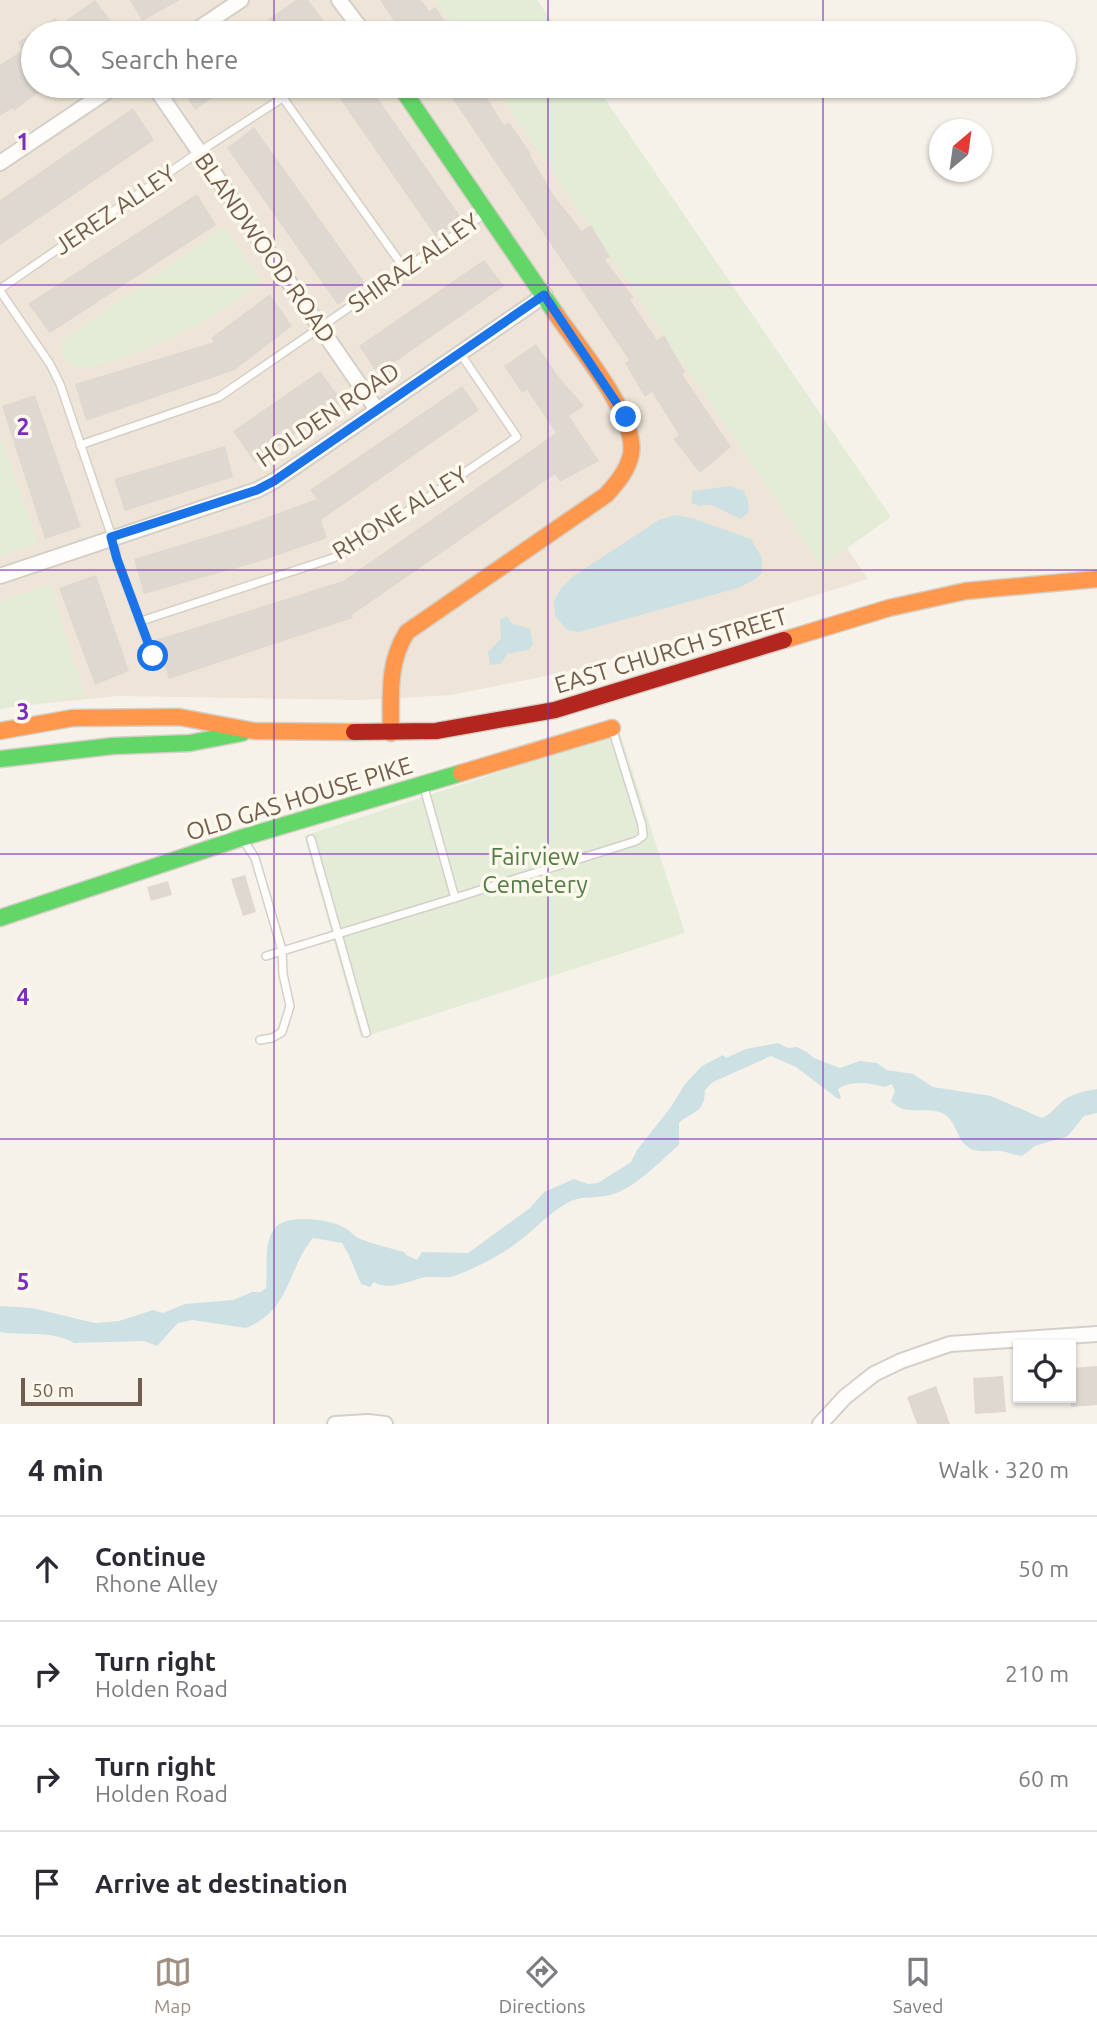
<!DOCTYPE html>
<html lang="en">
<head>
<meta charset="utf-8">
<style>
	body { margin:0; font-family:Ubuntu,sans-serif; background:#f7f7f7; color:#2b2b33 }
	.controls { position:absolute; right:21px; bottom:21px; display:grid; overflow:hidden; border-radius:0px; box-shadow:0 2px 5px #0004 }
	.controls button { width:63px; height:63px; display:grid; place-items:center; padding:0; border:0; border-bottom:2px solid #e1e1e2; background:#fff; color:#2b2b33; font:35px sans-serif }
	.compass { position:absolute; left:929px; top:119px; width:63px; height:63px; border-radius:50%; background:#fff; box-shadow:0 2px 5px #0004; rotate:29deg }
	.scale { position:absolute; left:21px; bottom:18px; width:121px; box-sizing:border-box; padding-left:7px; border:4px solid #725c4d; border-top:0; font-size:19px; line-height:24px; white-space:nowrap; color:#725c4d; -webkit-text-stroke:5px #fdf8ec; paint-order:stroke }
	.stop { position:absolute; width:21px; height:21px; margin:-16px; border:5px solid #1a73e8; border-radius:50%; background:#fff }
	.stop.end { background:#1a73e8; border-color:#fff; box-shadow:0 2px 7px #0008 }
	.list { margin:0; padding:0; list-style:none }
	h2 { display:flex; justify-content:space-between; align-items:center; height:91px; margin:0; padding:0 28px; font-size:30px }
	h2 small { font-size:23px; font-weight:400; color:#7c7c81 }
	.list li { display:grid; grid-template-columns:46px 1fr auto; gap:21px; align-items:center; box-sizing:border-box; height:105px; padding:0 28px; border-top:2px solid #e1e1e2 }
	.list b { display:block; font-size:26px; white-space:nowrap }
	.list p { margin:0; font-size:23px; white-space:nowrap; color:#7c7c81 }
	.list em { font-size:23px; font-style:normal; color:#7c7c81 }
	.icon { flex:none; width:38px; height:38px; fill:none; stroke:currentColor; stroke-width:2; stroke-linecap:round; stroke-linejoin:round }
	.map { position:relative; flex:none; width:1097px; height:1424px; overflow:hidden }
	.search { position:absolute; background:#fff; box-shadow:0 2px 5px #0004; left:21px; right:21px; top:21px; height:77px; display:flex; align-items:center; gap:18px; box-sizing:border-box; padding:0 24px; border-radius:38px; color:#7c7c81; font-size:26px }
	.sheet { height:511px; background:#fff }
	nav { display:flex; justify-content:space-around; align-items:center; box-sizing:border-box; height:98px; border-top:2px solid #e1e1e2; background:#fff; font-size:19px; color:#7c7c81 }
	nav a { display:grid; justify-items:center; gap:4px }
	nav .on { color:#a09084 }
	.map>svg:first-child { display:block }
	.residential { fill:#eee5d8 }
	.green { fill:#e2ecd6 }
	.water { fill:#cde1e4 }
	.building { fill:#dfd8d0 }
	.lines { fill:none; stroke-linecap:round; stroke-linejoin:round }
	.lane-casing { stroke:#d5cfc9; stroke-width:10 }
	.street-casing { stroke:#d5cfc9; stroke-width:18 }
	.fast-casing { stroke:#d4cec5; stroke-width:19 }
	.slow-casing { stroke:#d4cec5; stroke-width:19 }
	.jam-casing { stroke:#d4cec5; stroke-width:19 }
	.lane { stroke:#fefdfc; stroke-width:7 }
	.street { stroke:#fefdfc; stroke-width:14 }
	.fast { stroke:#63d668; stroke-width:16 }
	.slow { stroke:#ff974d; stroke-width:16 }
	.jam { stroke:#b3261e; stroke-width:16 }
	.route { stroke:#1a73e8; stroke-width:9 }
	.grid { fill:none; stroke:#7b2cbf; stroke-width:2; stroke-opacity:0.55 }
	.labels { text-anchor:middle; stroke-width:7; stroke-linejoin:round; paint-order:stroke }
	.street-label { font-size:24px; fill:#725c4d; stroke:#fdf8ec }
	.park-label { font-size:24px; fill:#547c49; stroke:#fdf8ec }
	.grid-label { font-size:23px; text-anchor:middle; font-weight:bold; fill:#7b2cbf; stroke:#fdf8ec; stroke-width:7; stroke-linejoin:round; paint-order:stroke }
</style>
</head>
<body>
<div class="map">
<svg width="1097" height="1424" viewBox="0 0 1097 1424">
	<rect width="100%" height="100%" fill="#f6f2ea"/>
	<path class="residential" d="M0 0H467L490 33H33V86H527L868 579 576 670 452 695 360 700 118 696 0 708Z"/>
	<g class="green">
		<path d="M436 0H537L560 33H458Z"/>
		<path d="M494 86H596L891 517 822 566Z"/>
		<path d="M225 227 261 281C221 315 177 337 128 355 111 361 95 368 76 368L62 356 63 341Z"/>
		<path d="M0 436 38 543 0 556Z"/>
		<path d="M50 585 84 696 0 709V602Z"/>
		<path d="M620 733 685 933 361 1038 304 836Z"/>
	</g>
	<g class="water">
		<path d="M730 486 744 491C747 498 750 505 748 513L740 519 712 505H702L701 507 691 503 693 491Z"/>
		<path d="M675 515 692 518 751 539 762 558V573L754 580 738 588 579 632 567 630 555 616 554 601 561 588 575 575 659 520Z"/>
		<path d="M507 616C513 628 519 624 530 629L533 645 528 650 507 654 501 664 490 665 488 652 501 638 500 620Z"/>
		<path d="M778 1043 788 1048 797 1047 807 1052 814 1058 840 1068 860 1061 877 1063 887 1070 913 1074 933 1087 991 1096 1042 1118C1052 1114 1056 1106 1064 1100 1074 1093 1085 1091 1097 1089V1113L1084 1116 1068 1136 1035 1146 1022 1156C1015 1155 1007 1152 1000 1151 989 1150 978 1154 968 1147 956 1139 956 1119 942 1113 924 1106 906 1117 891 1101L895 1091 892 1084 885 1087C870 1083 852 1080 838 1089L841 1098 838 1099 796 1067 771 1056 713 1082 705 1090C705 1114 692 1111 679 1123V1145C660 1161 635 1189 610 1195 596 1199 583 1195 569 1202 548 1213 533 1232 514 1245 497 1257 476 1268 457 1275 445 1280 433 1275 421 1278 407 1282 387 1291 374 1282L370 1287 361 1284 348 1253 342 1243 313 1238C287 1269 291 1310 246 1328L192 1320 178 1323 157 1346 144 1341 74 1343C48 1329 26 1337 0 1332V1306L32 1308 95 1323 119 1321 153 1310 163 1313 185 1304 233 1300 252 1292H261L266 1288C268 1271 263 1244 274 1229 285 1213 331 1219 345 1228 352 1232 355 1238 363 1240 376 1245 391 1248 404 1252L406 1255 417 1260 422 1252 468 1253 530 1208 544 1192 574 1179 588 1184 598 1183 631 1162 637 1150 671 1107 685 1084 702 1066 723 1055 726 1058 746 1049Z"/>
	</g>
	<g class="building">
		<path d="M95 0 120 33H33V86H51L33 96 14 111 12 108 0 116V65L23 50 18 42 55 18 60 25Z"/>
		<path d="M130 0H180L142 21Z"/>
		<path d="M296 0H308L324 21 306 33H249Z"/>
		<path d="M380 0H421L429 11 435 7 454 33H406L400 26 398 27Z"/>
		<path d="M180 86H230L195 110Z"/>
		<path d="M331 86H369L462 219 436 237Z"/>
		<path d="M444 86H479L504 125 509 122 531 154 530 155 554 196 582 231 591 225 610 257 605 260 634 298 630 300 657 340 664 335 685 372 682 374 731 447 700 473 673 439 679 435 652 392 645 397 625 363 629 360Z"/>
		<path d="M133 108 154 140 0 245V200Z"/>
		<path d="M254 127 365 283 338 305 227 148Z"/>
		<path d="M197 194 216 225 50 333 28 304Z"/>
		<path d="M484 260 504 286 378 374 359 346Z"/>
		<path d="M270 294 292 326 235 370 86 421 75 384 214 342 211 338Z"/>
		<path d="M536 344 558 376 584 406 569 416 599 461 560 482 555 474 352 615 353 618 169 679 156 640 343 581 556 433 527 390 522 393 504 366Z"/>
		<path d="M320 371 342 401 255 463 233 431Z"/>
		<path d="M462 386 479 410 321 520 327 538 258 562 144 594 134 559 246 525 317 499 310 490Z"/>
		<path d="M35 395 81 527 45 539 2 406Z"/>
		<path d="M225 446 233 477 125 511 114 479Z"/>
		<path d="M96 575 129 671 95 685 59 588Z"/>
		<path d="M245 875 256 912 243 916 231 879Z"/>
		<path d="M168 881 172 895 151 901 147 887Z"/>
		<path d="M1097 1366V1405L1071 1407V1368Z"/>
		<path d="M1003 1376 1006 1412 975 1414 973 1378Z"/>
		<path d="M936 1386 950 1424H917L907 1397Z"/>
	</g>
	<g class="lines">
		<g class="lane-casing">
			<g id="lane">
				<path d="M283 98 404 268"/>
				<path d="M0 289 199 152 301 86"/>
				<path d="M0 291 50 364 60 384 112 537 117 559 153 656"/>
				<path d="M80 445 219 397 486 213"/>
				<path d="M141 621 333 558 350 550 517 437 460 353"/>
				<path d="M423 784 455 898 636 841 643 836 642 825 612 728"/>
				<path d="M242 838 255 858 282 950 283 974 290 1006 282 1032 272 1038 260 1040"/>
				<path d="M311 839 366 1033"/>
				<path d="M266 956 455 898"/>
			</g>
		</g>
		<g class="street-casing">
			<g id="street">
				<path d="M339 0 364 33"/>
				<path d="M192 33 241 0"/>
				<path d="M154 86 377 410"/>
				<path d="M0 163 115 86"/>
				<path d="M0 576 257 490 274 481 545 295"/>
				<path d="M335 1424 368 1422 385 1424"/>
				<path d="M820 1424 845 1397 874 1374 901 1361 950 1344 1097 1334"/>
			</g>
		</g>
		<g class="fast-casing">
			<g id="fast">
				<path d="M400 86 556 314"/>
				<path d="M0 759 113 746 190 743 242 733"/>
				<path d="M0 918 241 838 461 773"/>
			</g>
		</g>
		<g class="slow-casing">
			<g id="slow">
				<path d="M784 640 889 608 966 591 1097 579"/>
				<path d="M0 731 73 718 179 717 254 731 354 732"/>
				<path d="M391 733C391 698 387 663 407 632L606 495C617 483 628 470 631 454 638 417 577 345 556 314"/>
				<path d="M461 773 612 728"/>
			</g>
		</g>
		<g class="jam-casing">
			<path id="jam" d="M354 732 436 731 555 710 784 640"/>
		</g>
		<use href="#lane" class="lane"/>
		<use href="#street" class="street"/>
		<use href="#fast" class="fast"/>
		<use href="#slow" class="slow"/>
		<use href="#jam" class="jam"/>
	</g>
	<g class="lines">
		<path class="route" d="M153 656 117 559 111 537 257 490 274 481 544 295 626 417"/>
	</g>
	<path class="grid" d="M274 0V33M548 0V33M823 0V33M274 86V1424M548 86V1424M823 86V1424M0 285H1097M0 570H1097M0 854H1097M0 1139H1097"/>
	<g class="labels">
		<g class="street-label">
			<text transform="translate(115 210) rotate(-34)" y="8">JEREZ ALLEY</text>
			<text transform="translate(265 248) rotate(55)" y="8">BLANDWOOD ROAD</text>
			<text transform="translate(414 263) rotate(-35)" y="8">SHIRAZ ALLEY</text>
			<text transform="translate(328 415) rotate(-34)" y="8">HOLDEN ROAD</text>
			<text transform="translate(400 513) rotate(-32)" y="8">RHONE ALLEY</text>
			<text transform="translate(671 651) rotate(-17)" y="8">EAST CHURCH STREET</text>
			<text transform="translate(299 799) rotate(-17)" y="8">OLD GAS HOUSE PIKE</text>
		</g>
		<g class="park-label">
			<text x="535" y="865">Fairview<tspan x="535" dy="28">Cemetery</tspan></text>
		</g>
	</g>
	<g class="grid-label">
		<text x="23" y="150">1</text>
		<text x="23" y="435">2</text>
		<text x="23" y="720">3</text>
		<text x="23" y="1005">4</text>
		<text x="23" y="1290">5</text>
	</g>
</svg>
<div class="controls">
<button><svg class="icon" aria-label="locate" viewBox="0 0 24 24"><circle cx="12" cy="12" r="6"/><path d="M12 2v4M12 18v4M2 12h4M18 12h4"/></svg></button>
</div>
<svg class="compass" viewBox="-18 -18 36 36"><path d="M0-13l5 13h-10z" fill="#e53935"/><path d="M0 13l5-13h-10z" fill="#7c7c81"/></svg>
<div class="scale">50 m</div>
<div class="stop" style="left:153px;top:656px"></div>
<div class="stop end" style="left:626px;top:417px"></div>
<div class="search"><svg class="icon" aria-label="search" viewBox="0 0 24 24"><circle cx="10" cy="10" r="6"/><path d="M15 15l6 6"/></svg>Search here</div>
</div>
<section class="sheet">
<h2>4 min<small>Walk · 320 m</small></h2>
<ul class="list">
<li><svg class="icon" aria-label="ahead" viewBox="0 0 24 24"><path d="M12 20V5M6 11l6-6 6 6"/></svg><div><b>Continue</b><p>Rhone Alley</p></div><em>50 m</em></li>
<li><svg class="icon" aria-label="right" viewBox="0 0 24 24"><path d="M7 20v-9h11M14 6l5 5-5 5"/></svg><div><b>Turn right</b><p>Holden Road</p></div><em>210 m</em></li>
<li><svg class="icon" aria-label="right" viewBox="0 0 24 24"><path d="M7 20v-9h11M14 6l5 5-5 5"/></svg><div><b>Turn right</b><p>Holden Road</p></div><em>60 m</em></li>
<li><svg class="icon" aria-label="arrive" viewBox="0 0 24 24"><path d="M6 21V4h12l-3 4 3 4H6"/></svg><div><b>Arrive at destination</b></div></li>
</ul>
</section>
<nav>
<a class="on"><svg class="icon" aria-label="map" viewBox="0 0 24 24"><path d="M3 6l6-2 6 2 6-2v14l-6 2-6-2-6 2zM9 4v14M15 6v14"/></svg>Map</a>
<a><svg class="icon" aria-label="directions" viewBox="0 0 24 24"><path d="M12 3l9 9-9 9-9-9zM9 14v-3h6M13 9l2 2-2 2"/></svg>Directions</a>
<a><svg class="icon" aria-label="saved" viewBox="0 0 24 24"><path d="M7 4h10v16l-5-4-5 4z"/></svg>Saved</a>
</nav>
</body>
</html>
